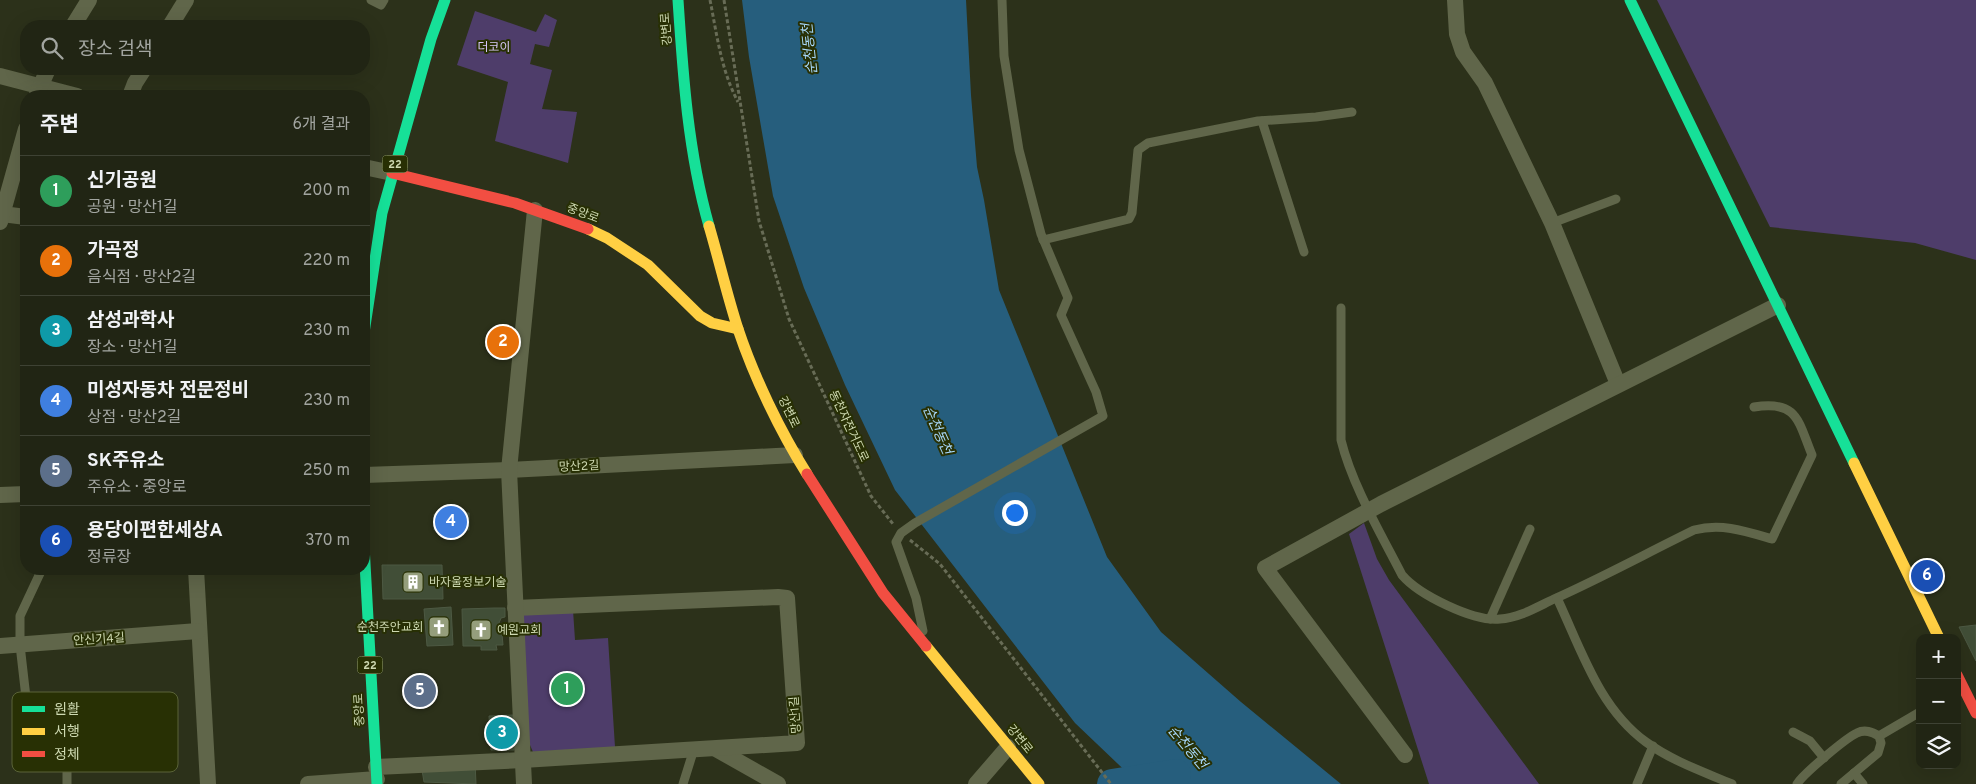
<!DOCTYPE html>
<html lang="ko">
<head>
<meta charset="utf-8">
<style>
	body { margin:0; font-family:Overpass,"Noto Sans KR",sans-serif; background:#2d3122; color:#f1f3f6 }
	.controls { position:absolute; right:15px; bottom:15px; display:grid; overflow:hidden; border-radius:10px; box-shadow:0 5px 20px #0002 }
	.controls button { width:45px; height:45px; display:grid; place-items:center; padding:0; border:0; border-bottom:1px solid #3e4234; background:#212514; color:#f1f3f6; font:25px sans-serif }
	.you { position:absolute; left:1014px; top:512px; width:18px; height:18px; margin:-12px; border:4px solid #fff; border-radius:50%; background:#1a73e8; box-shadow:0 0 0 8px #1a73e833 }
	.badge { display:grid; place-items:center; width:32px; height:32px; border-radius:50%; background:#8bbbb9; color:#fff; font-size:16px; font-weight:700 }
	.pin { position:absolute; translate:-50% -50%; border:2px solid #fff; box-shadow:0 1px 5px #0006 }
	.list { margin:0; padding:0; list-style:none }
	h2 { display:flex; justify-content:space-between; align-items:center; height:65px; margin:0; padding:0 20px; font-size:21px }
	h2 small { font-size:16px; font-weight:400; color:#a2a5a0 }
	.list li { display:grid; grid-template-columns:32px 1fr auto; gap:15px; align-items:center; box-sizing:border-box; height:70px; padding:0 20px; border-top:1px solid #3e4234 }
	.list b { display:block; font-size:19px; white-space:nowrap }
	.list p { margin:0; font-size:16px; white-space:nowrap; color:#a2a5a0 }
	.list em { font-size:16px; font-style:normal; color:#a2a5a0 }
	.icon { flex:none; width:28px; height:28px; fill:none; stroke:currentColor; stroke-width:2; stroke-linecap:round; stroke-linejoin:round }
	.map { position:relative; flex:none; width:1976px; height:784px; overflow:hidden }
	.search { position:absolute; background:#212514; box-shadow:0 5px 20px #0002; left:20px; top:20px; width:350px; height:55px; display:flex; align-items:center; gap:12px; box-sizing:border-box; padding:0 18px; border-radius:20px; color:#a2a5a0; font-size:19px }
	.panel { position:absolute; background:#212514; box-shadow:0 5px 20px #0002; left:20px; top:90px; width:350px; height:485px; border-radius:20px }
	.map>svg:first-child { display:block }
	.green { fill:#4e3d6a }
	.water { fill:#265e7d }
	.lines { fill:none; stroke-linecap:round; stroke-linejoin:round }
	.river { stroke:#265e7d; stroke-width:30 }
	.building { fill:#414e37; stroke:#4d5943 }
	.path { stroke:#686c56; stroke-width:3; stroke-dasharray:4 2.5; stroke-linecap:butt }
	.lane { stroke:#60664a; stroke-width:9 }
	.street { stroke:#60664a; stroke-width:16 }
	.fast { stroke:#16e098; stroke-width:11 }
	.slow { stroke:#ffcf43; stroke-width:11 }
	.jam { stroke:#f24e42; stroke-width:11 }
	.labels { text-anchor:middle; stroke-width:4; stroke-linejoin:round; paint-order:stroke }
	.shield { fill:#283004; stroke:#9ca67d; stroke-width:1 }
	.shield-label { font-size:11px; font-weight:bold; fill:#ced9b1 }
	.street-label { font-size:12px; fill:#ced9b1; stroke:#283004 }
	.park-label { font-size:12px; fill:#d8c8fa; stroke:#283004 }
	.poi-label { font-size:12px; fill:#ced9b1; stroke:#283004; text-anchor:start }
	.water-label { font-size:14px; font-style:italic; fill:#a8d8fb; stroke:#283004 }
	.key { fill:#283004; stroke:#5a6338; stroke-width:1 }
	.key-label { font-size:14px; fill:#ced9b1 }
</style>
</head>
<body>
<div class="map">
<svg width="1976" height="784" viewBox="0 0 1976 784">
	<rect width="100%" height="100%" fill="#2c311a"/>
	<g class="green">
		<path d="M1657 0H1976V260L1915 243 1770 227Z"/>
		<path d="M475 11 536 32 545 14 557 20 549 47 535 44 530 64 552 70 542 109 577 112 568 163 495 141 508 82 457 65Z"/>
		<path d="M1364 523 1377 559 1389 580 1539 784H1429L1349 534Z"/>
		<path d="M573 610 575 640 608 638 615 747 533 752 527 738 519 613Z"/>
	</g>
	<path class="water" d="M742 0H966L971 95 977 167 984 200 999 290 1107 557 1161 632 1241 702 1341 784H1139L1075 723 895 490 845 385 804 288 773 196 749 57Z"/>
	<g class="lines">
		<path class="river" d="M1112 784 1176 774"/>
	</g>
	<g class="building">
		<path d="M469 513V530H434V514Z"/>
		<path d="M382 565H442L443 599H383Z"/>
		<path d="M451 607 453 645 427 646 424 609Z"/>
		<path d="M494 608H505V617L501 618 499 623 500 633 502 634 503 645H496L497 650H481V646H463L462 609Z"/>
		<path d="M1976 625V661L1959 627Z"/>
		<path d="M513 715 514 750H491L489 716Z"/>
		<path d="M475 762 476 784 424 782 422 770Z"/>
	</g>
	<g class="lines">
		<g class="path">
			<path d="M710 0C717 35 721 70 738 102"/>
			<path d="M724 0 759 221 789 319 871 496 893 524"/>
			<path d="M910 540 940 564 1111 784"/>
		</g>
		<g class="lane">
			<path d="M371 0 381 5 384 0"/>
			<path d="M1262 121 1304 252"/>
			<path d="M1552 223 1616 199"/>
			<path d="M1043 240 1129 219 1132 213 1138 150 1148 143 1258 121 1316 117 1352 112"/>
			<path d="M1341 308V440C1352 485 1381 534 1402 575 1419 595 1474 622 1500 619 1519 618 1537 607 1554 599 1601 578 1647 553 1694 530 1722 523 1745 531 1772 539L1812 455C1798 421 1798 400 1754 407"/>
			<path d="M42 569 20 616V645L28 715 58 713 67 735V784"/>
			<path d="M1557 598C1581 649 1599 708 1646 742 1672 761 1704 772 1732 784"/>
			<path d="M1490 619 1530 529"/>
			<path d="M923 631 916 598 896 542 901 533 915 523 1103 416 1096 392 1061 315 1068 298 1041 234 1019 150 1004 56 1002 0"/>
			<path d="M1793 732 1810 741 1824 758"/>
			<path d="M1879 736 1920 712"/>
			<path d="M1854 773 1863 784"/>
			<path d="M683 784 694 749"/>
			<path d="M1637 784 1653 746"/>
			<path d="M1797 784C1803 774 1846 738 1857 733 1865 729 1872 732 1879 736L1881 743 1878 753 1841 784"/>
		</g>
		<g class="street">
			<path d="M1455 0 1457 34 1463 52 1485 83 1552 223 1618 384"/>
			<path d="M73 26 89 0"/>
			<path d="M170 26 186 0"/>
			<path d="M0 76 77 96"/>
			<path d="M37 94 48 69"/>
			<path d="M130 96 135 83 144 69"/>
			<path d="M364 167 392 173"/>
			<path d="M2 214 26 217"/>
			<path d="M0 222 26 129"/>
			<path d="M364 475 509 470 795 455"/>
			<path d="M0 495 26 494"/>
			<path d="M196 569 208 784"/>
			<path d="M0 646 198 631"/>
			<path d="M716 749 778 784"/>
			<path d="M1405 755 1265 568 1381 504 1778 305"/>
			<path d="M376 767 523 760 797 743 787 598 778 597 515 608"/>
			<path d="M308 784 377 779"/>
			<path d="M524 784 509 470 535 210"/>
			<path d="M976 784 1008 747"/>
		</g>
		<g class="fast">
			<path d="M678 0C683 76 688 152 709 226"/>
			<path d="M1630 0 1854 463"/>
			<path d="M364 333 382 213 431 39 445 0"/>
			<path d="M364 545 377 784"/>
		</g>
		<g class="slow">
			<path d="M709 226C719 260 727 295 738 329 754 377 780 431 807 474"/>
			<path d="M588 229 607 238 648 265 700 316 712 323 738 329"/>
			<path d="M1854 463 1939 638"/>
			<path d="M926 646 1039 784"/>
		</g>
		<g class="jam">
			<path d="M392 173 515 203 588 229"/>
			<path d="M807 474 883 593 926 646"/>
			<path d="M1957 675 1976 713"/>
		</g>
	</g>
	<defs>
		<g id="building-square" transform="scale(1.125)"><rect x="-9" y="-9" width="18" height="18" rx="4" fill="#959e7c" stroke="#283004"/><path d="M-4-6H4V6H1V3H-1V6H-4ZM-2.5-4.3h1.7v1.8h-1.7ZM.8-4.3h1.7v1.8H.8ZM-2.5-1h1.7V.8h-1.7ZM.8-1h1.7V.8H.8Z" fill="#fff"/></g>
		<g id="church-square" transform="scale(1.125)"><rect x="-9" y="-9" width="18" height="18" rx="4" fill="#959e7c" stroke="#283004"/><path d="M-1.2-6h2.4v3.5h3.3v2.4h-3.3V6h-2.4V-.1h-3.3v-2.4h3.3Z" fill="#fff"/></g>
	</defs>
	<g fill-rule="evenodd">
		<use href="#building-square" x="413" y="582"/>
		<use href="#church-square" x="439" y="627"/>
		<use href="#church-square" x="481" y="630"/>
	</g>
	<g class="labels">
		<g class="shield">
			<rect x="382.5" y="155.5" width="25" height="17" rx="4"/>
			<rect x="357.5" y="656.5" width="25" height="17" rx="4"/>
		</g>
		<g class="shield-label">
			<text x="395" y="168">22</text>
			<text x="370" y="669">22</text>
		</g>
		<g class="street-label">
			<text transform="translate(666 29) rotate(-94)" y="4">강변로</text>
			<text transform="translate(583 213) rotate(21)" y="4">중앙로</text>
			<text transform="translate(789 412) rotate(64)" y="4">강변로</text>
			<text transform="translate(849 426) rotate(65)" y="4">동천자전거도로</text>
			<text transform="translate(579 466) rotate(-3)" y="4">망산2길</text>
			<text transform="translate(99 639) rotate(-4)" y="4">안신기4길</text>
			<text transform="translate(359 710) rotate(-93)" y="4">중앙로</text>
			<text transform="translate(795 715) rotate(-94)" y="4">망산1길</text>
			<text transform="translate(1020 739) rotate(51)" y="4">강변로</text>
		</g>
		<g class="park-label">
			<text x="494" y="51">더코이</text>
		</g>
		<g class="poi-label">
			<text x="429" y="586">바자울정보기술</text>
			<text x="423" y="631" text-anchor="end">순천주안교회</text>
			<text x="497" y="634">예원교회</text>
		</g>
		<g class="water-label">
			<text transform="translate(809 49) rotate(-96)" y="5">순천동천</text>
			<text transform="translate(938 430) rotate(66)" y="5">순천동천</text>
			<text transform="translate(1188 747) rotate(50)" y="5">순천동천</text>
		</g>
	</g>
	<rect x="12" y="692" width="166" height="80" rx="8" class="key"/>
	<rect x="22" y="706" width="23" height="6" fill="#16e098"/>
	<rect x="22" y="728" width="23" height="7" fill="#ffcf43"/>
	<rect x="22" y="751" width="23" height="6" fill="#f24e42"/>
	<g class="key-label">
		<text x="54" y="714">원활</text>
		<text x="54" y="736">서행</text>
		<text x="54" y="759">정체</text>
	</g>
</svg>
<div class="controls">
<button>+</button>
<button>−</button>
<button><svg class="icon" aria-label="layers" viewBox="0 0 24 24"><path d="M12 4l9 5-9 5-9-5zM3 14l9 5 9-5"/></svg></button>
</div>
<div class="you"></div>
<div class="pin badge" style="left:567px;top:689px;background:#2e9e5b">1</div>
<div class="pin badge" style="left:503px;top:342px;background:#e8710a">2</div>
<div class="pin badge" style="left:502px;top:733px;background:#0f9aa8">3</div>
<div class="pin badge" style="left:451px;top:522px;background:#3f7fe0">4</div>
<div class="pin badge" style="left:420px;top:691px;background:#5c6f8a">5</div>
<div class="pin badge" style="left:1927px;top:576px;background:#1a4fb4">6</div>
<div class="search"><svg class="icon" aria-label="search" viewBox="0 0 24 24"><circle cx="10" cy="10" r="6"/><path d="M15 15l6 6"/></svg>장소 검색</div>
<section class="panel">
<h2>주변<small>6개 결과</small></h2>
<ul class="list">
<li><span class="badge" style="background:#2e9e5b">1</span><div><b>신기공원</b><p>공원 · 망산1길</p></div><em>200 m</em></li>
<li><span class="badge" style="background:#e8710a">2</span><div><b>가곡정</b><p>음식점 · 망산2길</p></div><em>220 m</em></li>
<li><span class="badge" style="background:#0f9aa8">3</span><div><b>삼성과학사</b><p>장소 · 망산1길</p></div><em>230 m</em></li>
<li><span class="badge" style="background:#3f7fe0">4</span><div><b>미성자동차 전문정비</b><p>상점 · 망산2길</p></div><em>230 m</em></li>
<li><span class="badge" style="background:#5c6f8a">5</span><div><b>SK주유소</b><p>주유소 · 중앙로</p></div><em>250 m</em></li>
<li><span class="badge" style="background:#1a4fb4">6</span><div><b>용당이편한세상A</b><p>정류장</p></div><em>370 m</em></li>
</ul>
</section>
</div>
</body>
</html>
